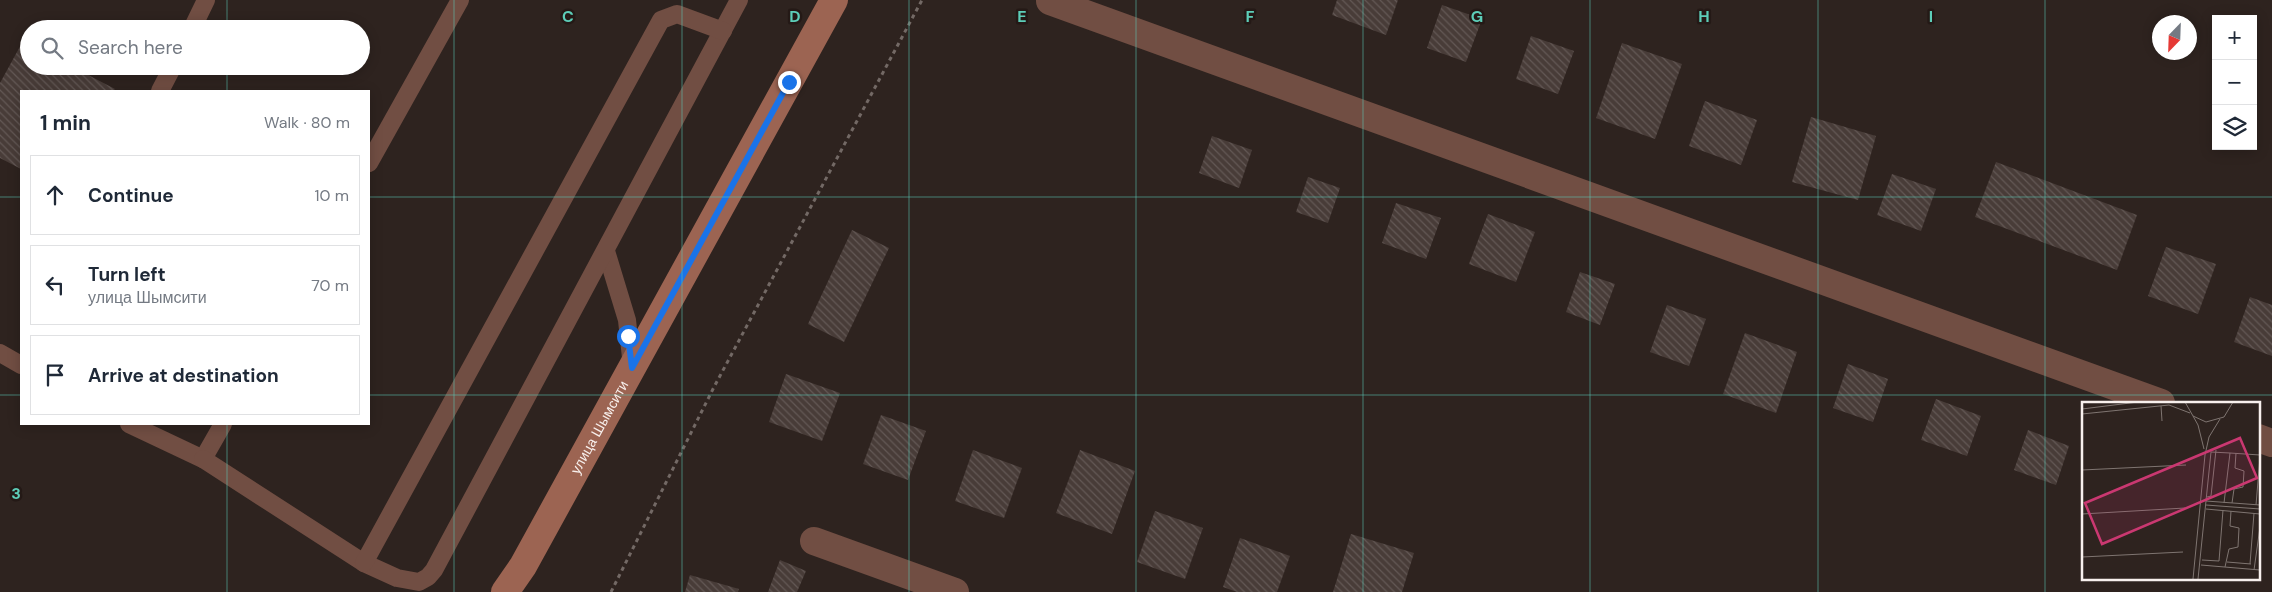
<!DOCTYPE html>
<html lang="en">
<head>
<meta charset="utf-8">
<style>
	body { margin:0; font-family:"DM Sans",sans-serif; background:#f6f6f7; color:#1f2937 }
	.controls { position:absolute; right:15px; top:15px; display:grid; overflow:hidden; border-radius:0px; box-shadow:0 2px 12px #0003 }
	.controls button { width:45px; height:45px; display:grid; place-items:center; padding:0; border:0; border-bottom:1px solid #e0e1e3; background:#fff; color:#1f2937; font:25px sans-serif }
	.compass { position:absolute; left:2152px; top:15px; width:45px; height:45px; border-radius:50%; background:#fff; box-shadow:0 2px 12px #0003; rotate:203deg }
	.stop { position:absolute; width:15px; height:15px; margin:-11px; border:4px solid #1a73e8; border-radius:50%; background:#fff }
	.stop.end { background:#1a73e8; border-color:#fff; box-shadow:0 1px 5px #0008 }
	.list { margin:0; padding:0; list-style:none }
	h2 { display:flex; justify-content:space-between; align-items:center; height:65px; margin:0; padding:0 20px; font-size:21px }
	h2 small { font-size:16px; font-weight:400; color:#747a83 }
	.list li { display:grid; grid-template-columns:32px 1fr auto; gap:15px; align-items:center; box-sizing:border-box; height:80px; margin:0 10px 10px; padding:0 10px; border:1px solid #e0e1e3; border-radius:0px }
	.list b { display:block; font-size:19px; white-space:nowrap }
	.list p { margin:0; font-size:16px; white-space:nowrap; color:#747a83 }
	.list em { font-size:16px; font-style:normal; color:#747a83 }
	.icon { flex:none; width:28px; height:28px; fill:none; stroke:currentColor; stroke-width:2; stroke-linecap:round; stroke-linejoin:round }
	.map { position:relative; flex:none; width:2272px; height:592px; overflow:hidden }
	.search { position:absolute; background:#fff; box-shadow:0 2px 12px #0003; left:20px; top:20px; width:350px; height:55px; display:flex; align-items:center; gap:12px; box-sizing:border-box; padding:0 18px; border-radius:28px; color:#747a83; font-size:19px }
	.panel { position:absolute; background:#fff; box-shadow:0 2px 12px #0003; left:20px; top:90px; width:350px; height:335px; border-radius:0px }
	.map>svg:first-child { display:block }
	.building { fill:url(#building-back-hatch) }
	.lines { fill:none; stroke-linecap:round; stroke-linejoin:round }
	.path { stroke:#736965; stroke-width:3; stroke-dasharray:4 4; stroke-linecap:butt }
	.lane { stroke:#714e43; stroke-width:18 }
	.street { stroke:#714e43; stroke-width:28 }
	.secondary { stroke:#9c6452; stroke-width:28 }
	.route { stroke:#1a73e8; stroke-width:6 }
	.grid { fill:none; stroke:#5dceb9; stroke-width:1; stroke-opacity:0.55 }
	.labels { text-anchor:middle; stroke-width:5; stroke-linejoin:round; paint-order:stroke }
	.street-label { font-size:14px; fill:#f8f0ed; stroke:#241916 }
	.inset-road { fill:none; stroke:#7f7571; stroke-width:1 }
	.view { fill:#ca3871; fill-opacity:0.15; stroke:#ca3871; stroke-width:2.5 }
	.inset-edge { fill:none; stroke:#f8f0ed; stroke-width:2.5 }
	.grid-label { font-size:16px; text-anchor:middle; font-weight:bold; fill:#5dceb9; stroke:#241916; stroke-width:5; stroke-linejoin:round; paint-order:stroke }
</style>
</head>
<body>
<div class="map">
<svg width="2272" height="592" viewBox="0 0 2272 592">
	<defs>
		<pattern id="building-back-hatch" width="6" height="6" patternUnits="userSpaceOnUse" patternTransform="scale(1.25)"><rect width="6" height="6" fill="#483c38"/><path d="M-1 5l2 2M0 0l6 6M5-1l2 2" fill="none" stroke="#635855"/></pattern>
	</defs>
	<rect width="100%" height="100%" fill="#2e231f"/>
	<g class="building">
		<path d="M1337 0H1398L1386 35 1332 15Z"/>
		<path d="M1442 5 1482 19 1466 62 1427 48Z"/>
		<path d="M1531 36 1574 51 1558 94 1516 79Z"/>
		<path d="M23 41 29 44V66H71L115 89 113 91H21V169L0 158V83Z"/>
		<path d="M1622 43 1682 64 1655 139 1596 118Z"/>
		<path d="M1705 101 1757 120 1741 165 1689 146Z"/>
		<path d="M1811 117 1876 136 1858 200 1792 182Z"/>
		<path d="M1212 136 1252 150 1239 188 1199 173Z"/>
		<path d="M1996 162 2137 215 2117 270 1975 217Z"/>
		<path d="M1892 174 1936 189 1921 231 1877 215Z"/>
		<path d="M1308 177 1340 188 1328 223 1296 212Z"/>
		<path d="M1396 203 1441 218 1426 259 1382 243Z"/>
		<path d="M1488 214 1535 232 1516 282 1469 264Z"/>
		<path d="M852 230 889 248 844 342 808 324Z"/>
		<path d="M2166 247 2216 264 2198 314 2148 296Z"/>
		<path d="M1580 272 1615 284 1600 325 1566 312Z"/>
		<path d="M2250 297 2272 305V356L2234 342Z"/>
		<path d="M1667 305 1706 319 1689 366 1650 352Z"/>
		<path d="M1745 333 1797 352 1776 413 1723 394Z"/>
		<path d="M1848 364 1888 379 1873 422 1833 408Z"/>
		<path d="M786 374 840 393 822 441 769 422Z"/>
		<path d="M1936 399 1981 416 1967 456 1921 440Z"/>
		<path d="M881 415 926 431 908 480 863 464Z"/>
		<path d="M2028 430 2069 446 2056 485 2014 470Z"/>
		<path d="M973 450 1022 468 1004 518 955 501Z"/>
		<path d="M1080 450 1135 471 1112 534 1056 513Z"/>
		<path d="M1155 511 1203 528 1185 579 1137 562Z"/>
		<path d="M1351 534 1414 553 1402 592H1333Z"/>
		<path d="M1240 538 1290 556 1277 592H1237L1223 587Z"/>
		<path d="M780 560 806 571 797 592H768Z"/>
		<path d="M690 575 739 589 738 592H685Z"/>
	</g>
	<g class="lines">
		<path class="path" d="M611 592 714 387 922 0"/>
		<g class="lane">
			<path d="M192 29 206 0"/>
			<path d="M160 91 173 66"/>
			<path d="M369 163 460 0"/>
			<path d="M606 251 627 320 632 367"/>
			<path d="M0 353 21 365"/>
			<path d="M129 424 203 459 223 424"/>
			<path d="M203 459 364 563 397 578 419 582 428 577 434 570 739 0"/>
			<path d="M364 563 661 20 677 14 723 31"/>
		</g>
		<g class="street">
			<path d="M1050 1 2161 403"/>
			<path d="M2258 438 2272 443"/>
			<path d="M814 541 955 592"/>
		</g>
		<path class="secondary" id="s1" d="M505 592 523 566 834 0"/>
	</g>
	<g class="lines">
		<path class="route" d="M628 336 632 368 789 82"/>
	</g>
	<path class="grid" d="M227 0V29M454 0V592M682 0V592M909 0V592M1136 0V592M1363 0V592M1590 0V592M1818 0V592M2045 0V592M227 66V91M0 197H21M369 197H2272M0 395H21M369 395H2272M227 424V592"/>
	<g class="labels">
		<g class="street-label">
			<text dy="5" stroke="none"><textPath href="#s1" startOffset="190">улица Шымсити</textPath></text>
		</g>
	</g>
	<g transform="translate(2082 402)">
		<rect width="178" height="178" fill="#2e231f"/>
		<path class="inset-road" d="M103 0 111 14 124 20 142 15 151 0M79 4 80 19M0 7 56 0M0 12 87 3 108 11M111 14 116 23 122 47M0 68 104 63M125 95 129 94 134 48M124 99 178 103M142 101 148 51 178 53M150 101 152 87 161 85 162 69 153 66 154 51M124 103 178 107M174 103 178 55M124 107 178 112M0 112 103 106M0 155 101 150M120 158 137 159 141 108M145 160 169 162M168 162 172 111M119 163 178 168M143 165 147 147 156 145 157 126 148 124 149 109M172 168 178 125M111 177 123 53 127 35 138 17M116 177 129 50 148 51"/>
		<path class="view" d="M158 36 175 76 20 142 3 101Z"/>
		<rect width="178" height="178" class="inset-edge"/>
	</g>
	<g class="grid-label">
		<text x="568" y="22">C</text>
		<text x="795" y="22">D</text>
		<text x="1022" y="22">E</text>
		<text x="1250" y="22">F</text>
		<text x="1477" y="22">G</text>
		<text x="1704" y="22">H</text>
		<text x="1931" y="22">I</text>
		<text x="16" y="499">3</text>
	</g>
</svg>
<div class="controls">
<button>+</button>
<button>−</button>
<button><svg class="icon" aria-label="layers" viewBox="0 0 24 24"><path d="M12 4l9 5-9 5-9-5zM3 14l9 5 9-5"/></svg></button>
</div>
<svg class="compass" viewBox="-18 -18 36 36"><path d="M0-13l5 13h-10z" fill="#e53935"/><path d="M0 13l5-13h-10z" fill="#747a83"/></svg>
<div class="stop" style="left:628px;top:336px"></div>
<div class="stop end" style="left:789px;top:82px"></div>
<div class="search"><svg class="icon" aria-label="search" viewBox="0 0 24 24"><circle cx="10" cy="10" r="6"/><path d="M15 15l6 6"/></svg>Search here</div>
<section class="panel">
<h2>1 min<small>Walk · 80 m</small></h2>
<ul class="list">
<li><svg class="icon" aria-label="ahead" viewBox="0 0 24 24"><path d="M12 20V5M6 11l6-6 6 6"/></svg><div><b>Continue</b></div><em>10 m</em></li>
<li><svg class="icon" aria-label="left" viewBox="0 0 24 24"><path d="M17 20v-9H6M10 6l-5 5 5 5"/></svg><div><b>Turn left</b><p>улица Шымсити</p></div><em>70 m</em></li>
<li><svg class="icon" aria-label="arrive" viewBox="0 0 24 24"><path d="M6 21V4h12l-3 4 3 4H6"/></svg><div><b>Arrive at destination</b></div></li>
</ul>
</section>
</div>
</body>
</html>
